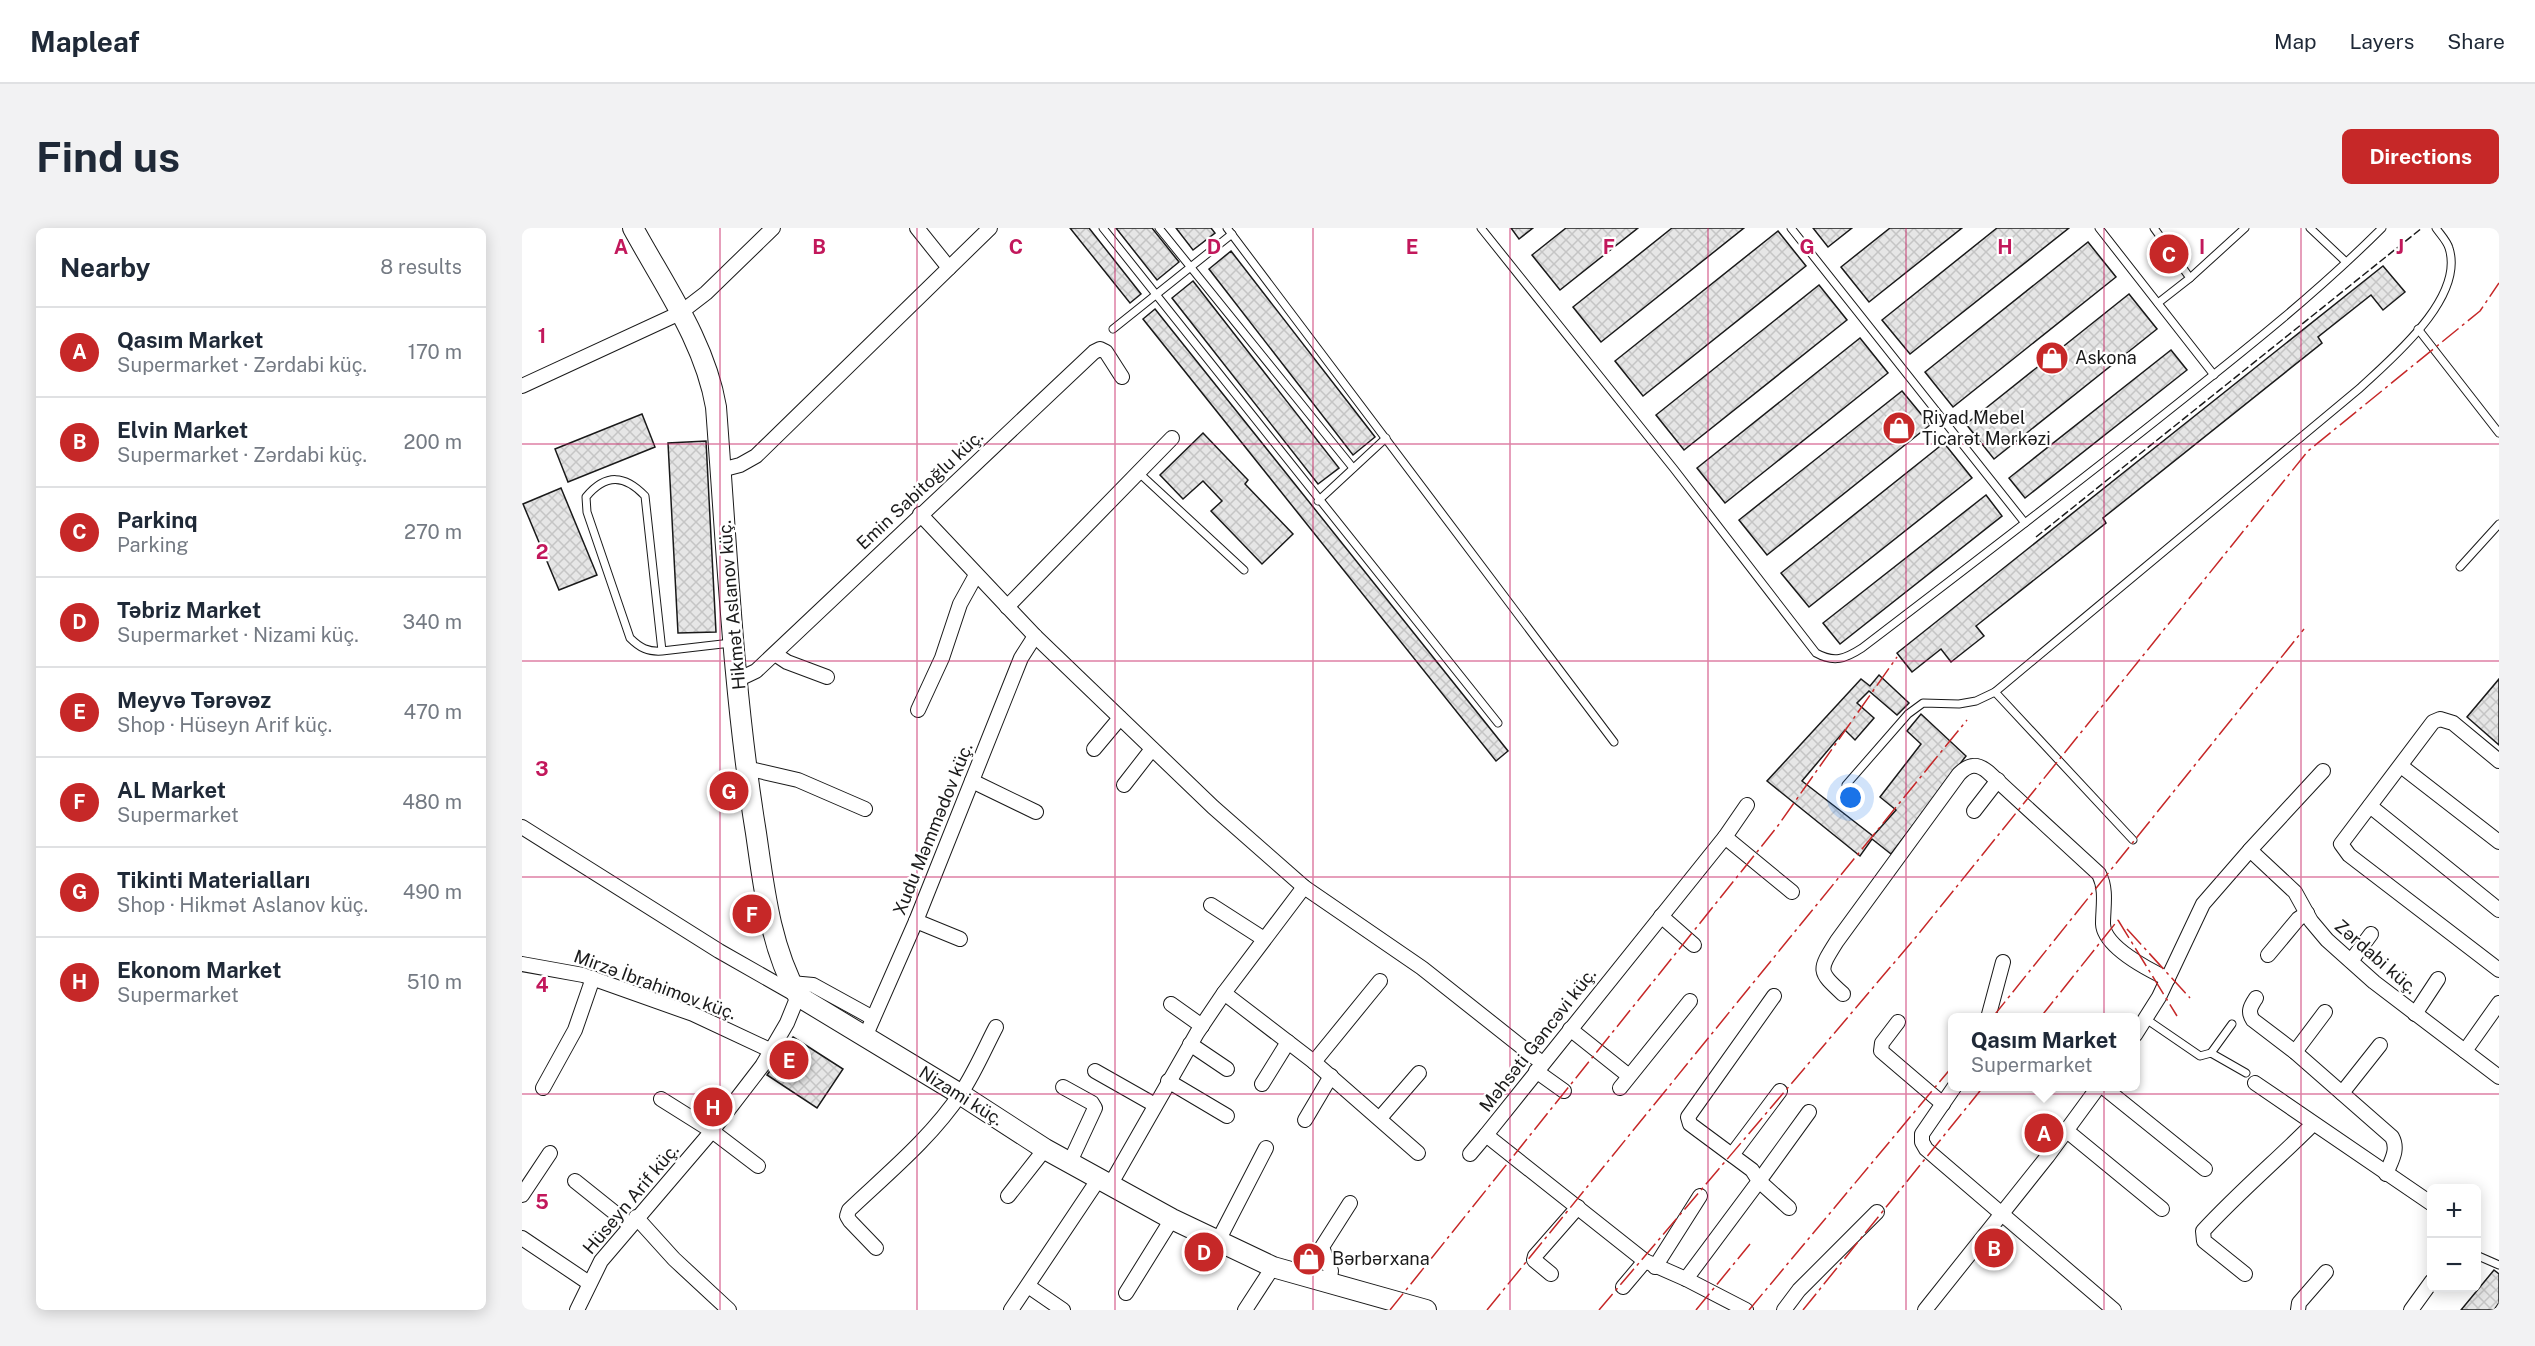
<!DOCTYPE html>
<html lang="en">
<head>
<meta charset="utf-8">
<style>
	body { margin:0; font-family:"Public Sans",sans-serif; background:#f2f2f3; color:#1f2937 }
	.controls { position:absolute; right:18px; bottom:18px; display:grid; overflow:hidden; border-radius:9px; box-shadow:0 3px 15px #0003 }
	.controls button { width:54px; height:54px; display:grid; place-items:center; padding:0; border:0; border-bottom:2px solid #e0e1e3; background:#fff; color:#1f2937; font:30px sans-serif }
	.you { position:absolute; left:1329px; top:570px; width:21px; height:21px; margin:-15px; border:4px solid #fff; border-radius:50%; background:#1a73e8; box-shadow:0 0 0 9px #1a73e833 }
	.badge { display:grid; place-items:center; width:39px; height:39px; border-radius:50%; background:#c62828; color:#fff; font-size:20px; font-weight:700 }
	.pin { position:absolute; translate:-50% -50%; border:3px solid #fff; box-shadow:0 2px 6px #0006 }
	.popup { position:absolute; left:1426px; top:785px; width:192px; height:78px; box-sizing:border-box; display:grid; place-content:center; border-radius:9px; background:#fff; filter:drop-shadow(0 2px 4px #0005); font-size:20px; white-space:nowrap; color:#747a83 }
	.popup b { font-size:22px; color:#1f2937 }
	.popup::after { content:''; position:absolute; left:50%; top:100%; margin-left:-12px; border:12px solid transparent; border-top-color:#fff }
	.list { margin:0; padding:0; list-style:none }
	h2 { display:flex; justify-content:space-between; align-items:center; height:78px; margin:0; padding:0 24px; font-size:26px }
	h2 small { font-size:20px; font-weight:400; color:#747a83 }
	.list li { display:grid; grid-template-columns:39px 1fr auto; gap:18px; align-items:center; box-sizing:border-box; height:90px; padding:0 24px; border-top:2px solid #e0e1e3 }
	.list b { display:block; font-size:22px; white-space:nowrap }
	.list p { margin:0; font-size:20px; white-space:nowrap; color:#747a83 }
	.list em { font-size:20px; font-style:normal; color:#747a83 }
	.map { position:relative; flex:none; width:1977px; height:1082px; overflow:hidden; border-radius:9px }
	header { display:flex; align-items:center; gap:36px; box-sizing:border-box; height:84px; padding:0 30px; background:#fff; border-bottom:2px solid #e0e1e3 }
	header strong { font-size:28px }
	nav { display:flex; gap:33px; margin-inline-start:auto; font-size:21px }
	.intro { display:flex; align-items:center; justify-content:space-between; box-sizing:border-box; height:144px; padding:0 36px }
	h1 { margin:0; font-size:42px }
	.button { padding:15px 27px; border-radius:9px; background:#c62828; color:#fff; font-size:21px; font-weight:700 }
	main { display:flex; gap:36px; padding:0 36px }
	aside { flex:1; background:#fff; border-radius:9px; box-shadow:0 3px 15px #0003 }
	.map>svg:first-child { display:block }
	.building { fill:url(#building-cross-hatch); stroke:#1a1a1a; stroke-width:1.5 }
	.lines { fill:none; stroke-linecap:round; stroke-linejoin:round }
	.lane-casing { stroke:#1a1a1a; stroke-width:9 }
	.street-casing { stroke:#1a1a1a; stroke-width:16 }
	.secondary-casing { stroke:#1a1a1a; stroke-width:22 }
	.lane { stroke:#fff; stroke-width:7 }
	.street { stroke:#fff; stroke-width:14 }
	.secondary { stroke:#fff; stroke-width:20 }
	.fence { stroke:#1a1a1a; stroke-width:1.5; stroke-dasharray:8 3; stroke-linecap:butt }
	.power { stroke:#c62828; stroke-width:1.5; stroke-dasharray:21 4.5 3 4.5; stroke-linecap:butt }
	.grid { fill:none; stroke:#c2185b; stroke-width:1.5; stroke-opacity:0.55 }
	.labels { text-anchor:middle; stroke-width:4.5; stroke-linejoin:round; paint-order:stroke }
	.poi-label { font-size:18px; fill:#1a1a1a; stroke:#fff; text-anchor:start }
	.street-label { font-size:18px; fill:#1a1a1a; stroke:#fff }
	.grid-label { font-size:20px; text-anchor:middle; font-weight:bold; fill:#c2185b; stroke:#fff; stroke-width:4.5; stroke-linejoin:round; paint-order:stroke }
</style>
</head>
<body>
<header>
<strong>Mapleaf</strong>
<nav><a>Map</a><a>Layers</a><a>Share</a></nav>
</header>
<div class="intro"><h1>Find us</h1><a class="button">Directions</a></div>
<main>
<aside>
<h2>Nearby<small>8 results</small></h2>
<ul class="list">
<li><span class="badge">A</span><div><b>Qasım Market</b><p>Supermarket · Zərdabi küç.</p></div><em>170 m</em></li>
<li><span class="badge">B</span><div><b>Elvin Market</b><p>Supermarket · Zərdabi küç.</p></div><em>200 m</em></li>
<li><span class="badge">C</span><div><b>Parkinq</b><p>Parking</p></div><em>270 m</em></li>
<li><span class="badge">D</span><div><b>Təbriz Market</b><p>Supermarket · Nizami küç.</p></div><em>340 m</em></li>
<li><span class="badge">E</span><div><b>Meyvə Tərəvəz</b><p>Shop · Hüseyn Arif küç.</p></div><em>470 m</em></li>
<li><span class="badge">F</span><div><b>AL Market</b><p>Supermarket</p></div><em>480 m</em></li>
<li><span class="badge">G</span><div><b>Tikinti Materialları</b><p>Shop · Hikmət Aslanov küç.</p></div><em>490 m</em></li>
<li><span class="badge">H</span><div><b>Ekonom Market</b><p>Supermarket</p></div><em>510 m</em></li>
</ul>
</aside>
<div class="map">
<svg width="1977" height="1082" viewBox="0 0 1977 1082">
	<defs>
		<pattern id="building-cross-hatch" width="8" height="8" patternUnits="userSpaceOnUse" patternTransform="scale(1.5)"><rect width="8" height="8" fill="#e6e6e6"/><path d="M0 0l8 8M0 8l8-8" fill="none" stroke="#c5c5c5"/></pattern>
	</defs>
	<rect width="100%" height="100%" fill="#fff"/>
	<g class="building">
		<path d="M548 0H567L619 66 608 75Z"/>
		<path d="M594 0H630L657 34 635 52Z"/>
		<path d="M654 0H689L693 5 671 22Z"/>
		<path d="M989 0H1011L997 11Z"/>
		<path d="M1044 0H1116L1038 62 1010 27Z"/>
		<path d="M1150 0H1222L1079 114 1051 79Z"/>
		<path d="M1291 0H1330L1306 19Z"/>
		<path d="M1368 0H1440L1347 74 1319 39Z"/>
		<path d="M1475 0H1547L1388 126 1360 92Z"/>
		<path d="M1256 3 1284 38 1121 168 1093 133Z"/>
		<path d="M1566 14 1594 49 1431 179 1403 144Z"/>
		<path d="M709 23 853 209 831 227 687 41Z"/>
		<path d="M1861 38 1883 64 1861 82 1849 67 1796 109 1800 115 1581 290 1584 295 1454 398 1462 408 1429 434 1419 421 1390 444 1375 425Z"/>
		<path d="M671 53 817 240 796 256 650 70Z"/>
		<path d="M1297 57 1325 92 1162 222 1134 187Z"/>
		<path d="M1607 66 1635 101 1472 231 1444 196Z"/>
		<path d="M633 81 986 523 974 533 621 91Z"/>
		<path d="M1338 110 1366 145 1203 275 1175 240Z"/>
		<path d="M1649 122 1665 142 1503 270 1487 250Z"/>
		<path d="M1380 163 1408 197 1245 327 1217 292Z"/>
		<path d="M120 186 133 219 46 254 33 221Z"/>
		<path d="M681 205 726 252 723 256 771 306 740 336 689 283 700 273 681 253 661 271 638 247Z"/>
		<path d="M184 213 194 404 156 405 146 215Z"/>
		<path d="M1422 215 1450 250 1287 379 1259 345Z"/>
		<path d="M39 260 75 347 37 362 1 276Z"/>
		<path d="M1464 267 1480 288 1318 416 1301 395Z"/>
		<path d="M1357 447 1387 475 1375 487 1347 463 1335 475 1352 490 1333 512 1323 502 1280 553 1351 608 1374 582 1358 569 1399 516 1385 503 1399 486 1444 528 1369 626 1350 611 1338 628 1245 553 1339 451 1348 458Z"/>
		<path d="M1977 451V517L1945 489Z"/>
		<path d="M271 809 321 841 295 880 245 847Z"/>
		<path d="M1972 1042 1977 1046V1075L1972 1082H1939Z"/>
	</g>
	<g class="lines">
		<g class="lane-casing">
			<g id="lane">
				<path d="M581 0 976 495"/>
				<path d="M637 0 831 240"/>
				<path d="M705 0 1092 514"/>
				<path d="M959 0 1152 241 1294 425C1312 435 1323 431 1340 420 1437 346 1535 271 1631 195 1710 132 1789 71 1860 0"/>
				<path d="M1269 0 1503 295"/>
				<path d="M1577 0 1692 147"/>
				<path d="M1632 0 1668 50 1636 75"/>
				<path d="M1788 0 1824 34"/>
				<path d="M1668 50 1723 0"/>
				<path d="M591 101 710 6"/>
				<path d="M1896 101 1977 205"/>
				<path d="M616 244 722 342"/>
				<path d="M796 273 864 210"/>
				<path d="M1938 339 1977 296"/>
				<path d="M140 423 123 268C103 247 84 245 64 269L65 284 108 410C118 420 126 424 140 423L209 415"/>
				<path d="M1473 464 1611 612"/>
				<path d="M1324 557 1386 486 1401 475 1437 476 1454 473 1473 464 1838 160C1870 130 1943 70 1927 20 1925 13 1918 6 1914 0"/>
				<path d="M1624 791 1678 828 1689 825 1724 845"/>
				<path d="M1689 825 1710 796"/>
				<path d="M1954 1027 1977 1037"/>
			</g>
		</g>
		<g class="street-casing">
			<g id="street">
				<path d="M395 0 427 40"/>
				<path d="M0 158 158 85 184 65 251 0"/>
				<path d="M199 242 218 237 234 228 468 0"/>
				<path d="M398 286 513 408 691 579 782 659 900 740 1020 835"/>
				<path d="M485 379 650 210"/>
				<path d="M253 426 265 434 305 449"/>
				<path d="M215 452 234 443 572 124 578 121 584 124 600 149"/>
				<path d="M396 482 420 430 438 376 454 347"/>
				<path d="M572 521 598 490"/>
				<path d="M1977 533 1931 495 1918 491 1911 494 1819 616 1827 627 1977 742"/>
				<path d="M1879 538 1977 614"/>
				<path d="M224 540 276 552 343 581"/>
				<path d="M450 553 514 584"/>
				<path d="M602 557 630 521"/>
				<path d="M1848 578 1977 682"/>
				<path d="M1452 583 1476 552"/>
				<path d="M0 599 197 723 276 768 265 795 240 838 190 903 79 1033 55 1082"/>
				<path d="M1203 609 1270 664"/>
				<path d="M1728 622 1801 543"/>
				<path d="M689 677 742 711"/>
				<path d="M1139 688 1172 717"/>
				<path d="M394 693 438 711"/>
				<path d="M1746 727 1776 691 1785 685"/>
				<path d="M1829 733 1849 706"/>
				<path d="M0 736 61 747 171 786 250 823"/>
				<path d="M269 755 291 757 351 790"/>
				<path d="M702 765 792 834 896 925"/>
				<path d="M1321 766C1296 743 1296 743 1315 713L1437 546C1447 536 1455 535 1466 544L1577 646C1585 662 1581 679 1581 696 1582 719 1627 742 1646 751"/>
				<path d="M1734 770C1729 778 1725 783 1731 792L1773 824 1870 909C1877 922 1869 933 1864 946"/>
				<path d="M649 776 680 798"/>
				<path d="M1893 786 1916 751"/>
				<path d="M1466 790 1481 734"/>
				<path d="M1376 794 1360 815 1359 823 1421 876"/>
				<path d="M1048 801 1107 848"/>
				<path d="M1613 807 1637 769 1681 676 1728 622 1773 664 1789 693 1805 712 1852 754 1977 849"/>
				<path d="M343 809 394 693 499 430 513 408"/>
				<path d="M668 816 705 841"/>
				<path d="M1943 823 1977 775"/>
				<path d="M1773 824 1803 784"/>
				<path d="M792 834 858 753"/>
				<path d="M573 843 633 877"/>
				<path d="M1014 843 1042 863"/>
				<path d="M646 853 705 888"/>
				<path d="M1733 855 1910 976"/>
				<path d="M740 856 766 814"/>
				<path d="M1433 858 1400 906V914L1404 921 1592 1082"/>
				<path d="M1580 858 1683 941"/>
				<path d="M541 859 570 875 573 880 547 936"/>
				<path d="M21 860 53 802 71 750"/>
				<path d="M1098 860 1168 773"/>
				<path d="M1820 865 1858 817"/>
				<path d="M139 871 190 903 236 938"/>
				<path d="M858 890 897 845"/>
				<path d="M783 892 809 848"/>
				<path d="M1545 903 1640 981"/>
				<path d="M948 926 964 907"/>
				<path d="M1210 927 1258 863"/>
				<path d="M53 953 108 997"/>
				<path d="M587 959 675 805 702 765 782 659"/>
				<path d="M0 967 28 925"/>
				<path d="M486 968 523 921"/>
				<path d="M1267 980 1237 953 1287 884"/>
				<path d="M114 989 152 1031 207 1082"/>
				<path d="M0 1010 67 1055"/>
				<path d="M696 1013 744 920"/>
				<path d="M354 1020 328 993 325 988 327 982C366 945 409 910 439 865 453 844 463 820 474 799"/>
				<path d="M1133 1039 1178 968"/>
				<path d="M1029 1046 1012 1032 1013 1028 1056 979"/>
				<path d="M1723 1046 1682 1013 1681 1003C1716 965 1755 932 1791 896"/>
				<path d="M1164 1051 1237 953 1230 942 1168 896 1166 889 1252 768"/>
				<path d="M807 1056 809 1043 800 1019 828 975"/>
				<path d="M506 1058 541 1082"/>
				<path d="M1101 1059 1123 1033"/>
				<path d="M604 1065 650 991"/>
				<path d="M489 1082 576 952"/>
				<path d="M723 1082 751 1039"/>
				<path d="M1224 1082 1164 1051 1123 1033 964 907 1203 609 1225 577"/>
				<path d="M1262 1082 1277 1062 1355 984"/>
				<path d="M1403 1082 1525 929 1577 858"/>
				<path d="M1776 1082 1777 1075 1804 1044"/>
				<path d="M1889 1082 1910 1053"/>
			</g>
		</g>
		<g class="secondary-casing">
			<path id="secondary" d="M111 0C142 57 183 114 194 179 205 322 211 464 234 605 242 660 248 718 276 768L438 866 523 921 650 991 751 1039 904 1082"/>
		</g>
		<use href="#lane" class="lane"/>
		<use href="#street" class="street"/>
		<use href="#secondary" class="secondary"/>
		<path class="fence" d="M1514 309 1900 0"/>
		<g class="power">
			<path d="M1596 692 1655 788"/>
			<path d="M1605 701 1668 770"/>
			<path d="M1470 790 1782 401"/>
			<path d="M1518 790 1596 692"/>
			<path d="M868 1082 1255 599 1375 429"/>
			<path d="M965 1082 1445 492"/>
			<path d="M1077 1082 1394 709 1786 223 1958 83 1977 55"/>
			<path d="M1174 1082 1228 1016"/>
			<path d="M1227 1082 1430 839"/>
			<path d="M1281 1082 1462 858"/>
		</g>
	</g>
	<path class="grid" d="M198 0V1082M395 0V1082M593 0V1082M791 0V1082M988 0V1082M1186 0V1082M1384 0V1082M1582 0V1082M1779 0V1082M0 216H1977M0 433H1977M0 649H1977M0 866H1977"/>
	<defs>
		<g id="shop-disc" transform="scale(1.725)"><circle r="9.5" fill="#c62828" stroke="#fff"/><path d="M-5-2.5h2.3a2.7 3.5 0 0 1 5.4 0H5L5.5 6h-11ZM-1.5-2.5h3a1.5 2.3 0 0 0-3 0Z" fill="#fff"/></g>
	</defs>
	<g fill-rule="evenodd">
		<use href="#shop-disc" x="1530" y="130"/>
		<use href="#shop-disc" x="1377" y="200"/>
		<use href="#shop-disc" x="787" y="1031"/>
	</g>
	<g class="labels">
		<g class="poi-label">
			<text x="1553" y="136">Askona</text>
			<text x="1400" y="196">Riyad Mebel<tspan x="1400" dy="21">Ticarət Mərkəzi</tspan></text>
			<text x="810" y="1037">Bərbərxana</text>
		</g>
		<g class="street-label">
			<text transform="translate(398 262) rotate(-43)" y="6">Emin Sabitoğlu küç.</text>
			<text transform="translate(210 377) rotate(-95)" y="6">Hikmət Aslanov küç.</text>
			<text transform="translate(411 601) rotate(-68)" y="6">Xudu Məmmədov küç.</text>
			<text transform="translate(1854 729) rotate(41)" y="6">Zərdabi küç.</text>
			<text transform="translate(133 757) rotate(20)" y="6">Mirzə İbrahimov küç.</text>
			<text transform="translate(1016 812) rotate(-52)" y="6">Məhsəti Gəncəvi küç.</text>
			<text transform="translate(439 868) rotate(32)" y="6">Nizami küç.</text>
			<text transform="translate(109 971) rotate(-50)" y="6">Hüseyn Arif küç.</text>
		</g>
	</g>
	<g class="grid-label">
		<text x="99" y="26">A</text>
		<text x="297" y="26">B</text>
		<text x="494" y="26">C</text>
		<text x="692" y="26">D</text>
		<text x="890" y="26">E</text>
		<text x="1087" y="26">F</text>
		<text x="1285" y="26">G</text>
		<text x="1483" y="26">H</text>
		<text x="1680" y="26">I</text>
		<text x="1878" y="26">J</text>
		<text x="20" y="115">1</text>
		<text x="20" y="331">2</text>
		<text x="20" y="548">3</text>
		<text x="20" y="764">4</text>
		<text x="20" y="981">5</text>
	</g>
</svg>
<div class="controls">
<button>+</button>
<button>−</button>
</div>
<div class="you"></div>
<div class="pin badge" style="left:1522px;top:905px">A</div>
<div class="popup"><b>Qasım Market</b>Supermarket</div>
<div class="pin badge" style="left:1472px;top:1020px">B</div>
<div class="pin badge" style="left:1647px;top:26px">C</div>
<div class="pin badge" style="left:682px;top:1024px">D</div>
<div class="pin badge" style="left:267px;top:832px">E</div>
<div class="pin badge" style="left:230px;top:686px">F</div>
<div class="pin badge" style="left:207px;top:563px">G</div>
<div class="pin badge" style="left:191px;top:879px">H</div>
</div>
</main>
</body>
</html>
